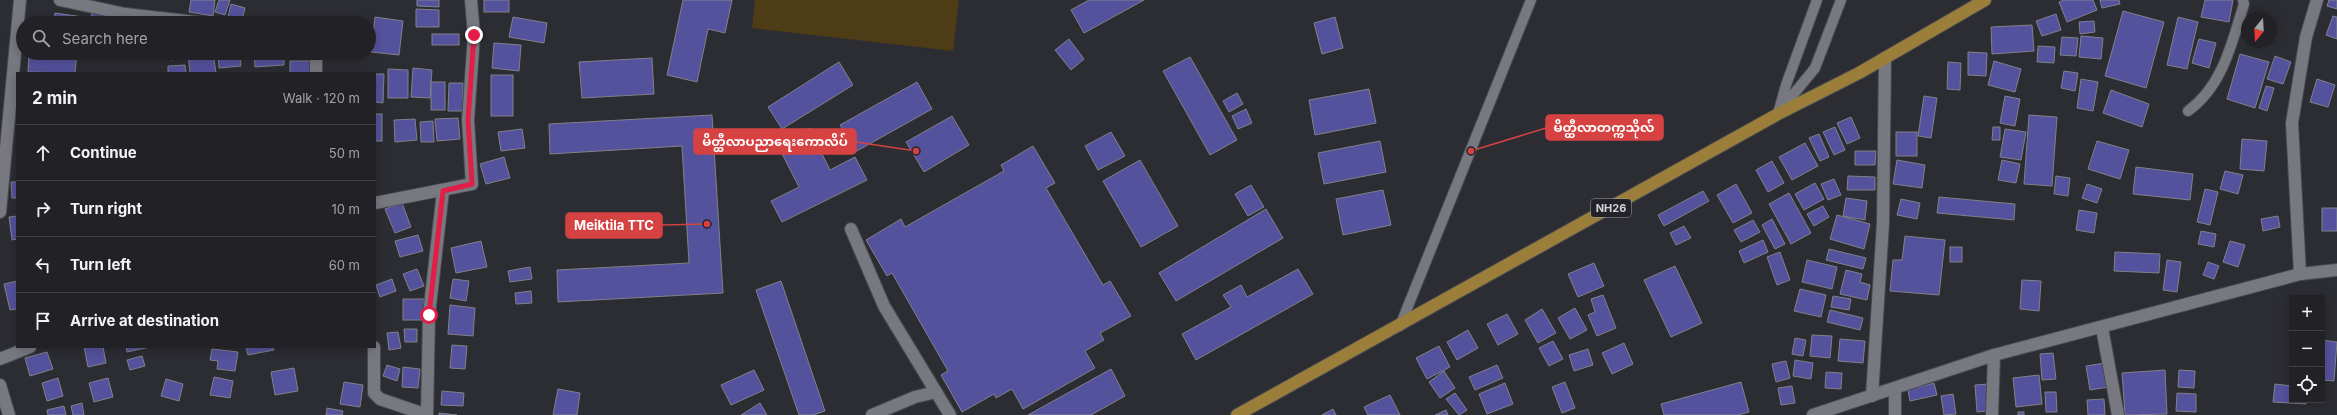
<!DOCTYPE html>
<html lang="en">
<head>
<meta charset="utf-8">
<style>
	body { margin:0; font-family:Inter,"Noto Sans Myanmar",sans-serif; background:#2d2e32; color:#f1f3f6 }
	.controls { position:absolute; right:12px; bottom:12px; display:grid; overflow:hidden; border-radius:0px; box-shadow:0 2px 10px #0003 }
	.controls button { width:36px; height:36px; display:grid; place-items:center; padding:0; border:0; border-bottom:1px solid #3e3e43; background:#212126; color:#f1f3f6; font:20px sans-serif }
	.compass { position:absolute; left:2241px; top:12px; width:36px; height:36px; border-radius:50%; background:#212126; box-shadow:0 2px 10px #0003; rotate:198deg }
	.stop { position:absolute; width:12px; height:12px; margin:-9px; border:3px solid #e11d48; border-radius:50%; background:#fff }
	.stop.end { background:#e11d48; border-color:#fff; box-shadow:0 1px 4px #0008 }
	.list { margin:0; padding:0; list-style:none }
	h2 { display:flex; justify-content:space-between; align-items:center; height:52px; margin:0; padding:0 16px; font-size:17px }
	h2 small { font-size:13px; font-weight:400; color:#a2a3a7 }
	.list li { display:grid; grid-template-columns:26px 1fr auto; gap:12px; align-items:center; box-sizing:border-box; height:56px; padding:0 16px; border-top:1px solid #3e3e43 }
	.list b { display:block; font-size:15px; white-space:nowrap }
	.list em { font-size:13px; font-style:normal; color:#a2a3a7 }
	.icon { flex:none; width:22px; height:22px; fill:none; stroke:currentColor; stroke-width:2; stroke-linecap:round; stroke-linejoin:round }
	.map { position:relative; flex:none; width:2337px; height:415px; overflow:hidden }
	.search { position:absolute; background:#212126; box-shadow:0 2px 10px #0003; left:16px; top:16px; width:360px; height:44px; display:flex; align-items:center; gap:10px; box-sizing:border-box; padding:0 14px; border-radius:22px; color:#a2a3a7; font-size:15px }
	.panel { position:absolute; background:#212126; box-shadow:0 2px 10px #0003; left:16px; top:72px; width:360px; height:276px; border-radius:0px }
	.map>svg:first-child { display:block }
	.green { fill:#4d3c15 }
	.building { fill:#55529d; stroke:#808189 }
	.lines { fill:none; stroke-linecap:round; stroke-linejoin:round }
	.service-casing { stroke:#494a50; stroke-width:12 }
	.minor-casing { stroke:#494a50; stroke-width:14 }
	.trunk-casing { stroke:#494a50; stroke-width:14 }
	.service { stroke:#777880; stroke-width:10 }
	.minor { stroke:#777880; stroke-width:12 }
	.trunk { stroke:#9c7e3b; stroke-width:12 }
	.route { stroke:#e11d48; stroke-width:5 }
	.labels { text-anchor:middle; stroke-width:3.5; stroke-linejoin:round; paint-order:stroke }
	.shield { fill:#222329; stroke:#9e9ea4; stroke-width:1 }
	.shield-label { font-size:11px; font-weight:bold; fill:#d3d3d8 }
	.leader { fill:none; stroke:#d64242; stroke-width:1.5 }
	.callout-dot { fill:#d64242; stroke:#222329; stroke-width:1.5 }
	.callout { fill:#d64242; stroke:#d64242; stroke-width:1.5 }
	.callout-label { font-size:13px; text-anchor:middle; font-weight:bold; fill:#fff }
</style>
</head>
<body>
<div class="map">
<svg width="2337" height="415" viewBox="0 0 2337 415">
	<rect width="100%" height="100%" fill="#2c2c33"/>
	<path class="green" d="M755 0H959L953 51 752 28Z"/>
	<g class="building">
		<path d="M191 0H215L213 16 189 12Z"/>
		<path d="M219 0H230L225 15 215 12Z"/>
		<path d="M417 0H439V7L417 6Z"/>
		<rect x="484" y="0" width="25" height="12"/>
		<path d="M683 0H732L725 33 708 29 697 82 667 75Z"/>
		<path d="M1089 0H1144L1084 33 1071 10Z"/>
		<path d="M2064 0H2093L2097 10 2067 22 2059 2Z"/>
		<path d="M2100 0H2119L2120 4 2102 8Z"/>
		<path d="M2205 0H2233L2229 22 2201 17Z"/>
		<path d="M2329 0H2337V9L2327 6Z"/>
		<path d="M231 4 245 8 242 20 228 17Z"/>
		<path d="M416 9 439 10V27H416Z"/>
		<path d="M93 10 109 14 107 23H89Z"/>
		<path d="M2123 11 2164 22 2146 88 2105 76Z"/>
		<path d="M55 13 83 17 82 23H53Z"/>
		<path d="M2056 14 2061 30 2042 36 2036 21Z"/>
		<path d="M2333 16 2337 17V39L2326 35Z"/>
		<path d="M375 17 403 21 399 55 371 52Z"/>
		<path d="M513 17 547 23 544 43 509 37Z"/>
		<path d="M1335 17 1343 48 1322 54 1314 23Z"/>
		<path d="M2178 17 2198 22 2187 69 2167 65Z"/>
		<path d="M113 19 123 23H112Z"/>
		<path d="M2094 21 2095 32 2080 34 2079 22Z"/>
		<path d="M2032 25 2034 51 1992 54 1991 27Z"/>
		<rect x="432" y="34" width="27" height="11"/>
		<path d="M2081 36 2103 38 2101 59 2079 57Z"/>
		<path d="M2062 37 2078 38 2076 56 2060 55Z"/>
		<path d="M1069 39 1084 59 1071 70 1055 50Z"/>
		<path d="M2199 39 2216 43 2209 68 2192 63Z"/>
		<path d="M494 43 521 45 519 71 492 68Z"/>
		<path d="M2038 46 2055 47 2054 63 2037 62Z"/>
		<path d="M1968 52 1987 53 1986 76 1968 75Z"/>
		<path d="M29 53H77L75 73 28 72Z"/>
		<path d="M148 53H173L172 60 148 56Z"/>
		<path d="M213 53 216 73H190L188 54Z"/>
		<path d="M218 53H240L241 66 219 68Z"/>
		<path d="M254 53H284V65L255 67Z"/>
		<path d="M2240 54 2269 62 2255 108 2227 99Z"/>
		<path d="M2275 56 2291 62 2283 84 2267 79Z"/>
		<path d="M1190 57 1237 140 1210 155 1163 71Z"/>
		<path d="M652 58 654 94 582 98 579 62Z"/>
		<rect x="290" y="61" width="23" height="12"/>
		<path d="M1994 61 2021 69 2015 92 1988 85Z"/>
		<path d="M839 62 853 85 782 129 768 107Z"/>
		<path d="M1948 62 1961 63 1960 90 1947 89Z"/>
		<path d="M185 65 186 73H168V66Z"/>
		<path d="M413 68 432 70 430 98 411 97Z"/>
		<path d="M388 69 408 70V98H388Z"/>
		<path d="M2064 71 2078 73 2075 91 2061 88Z"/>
		<path d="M375 74H384L383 103 375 102Z"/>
		<rect x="491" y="75" width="22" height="41"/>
		<path d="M2081 79 2098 82 2093 111 2077 108Z"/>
		<path d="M2317 79 2335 85 2328 107 2310 102Z"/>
		<rect x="431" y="82" width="14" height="28"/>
		<path d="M917 82 932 109 855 152 840 125Z"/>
		<path d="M449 83H463V111H448Z"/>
		<path d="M2266 86 2274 88 2267 111 2259 108Z"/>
		<path d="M1369 89 1376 123 1315 135 1309 100Z"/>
		<path d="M2111 90 2149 104 2142 127 2103 113Z"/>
		<path d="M1237 93 1243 104 1229 112 1223 101Z"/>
		<path d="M1924 96 1937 98 1931 138 1918 136Z"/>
		<path d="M2005 96 2020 99 2015 126 2000 123Z"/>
		<path d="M1246 109 1252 123 1238 129 1232 116Z"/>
		<rect x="375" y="114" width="7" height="27"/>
		<path d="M712 115 723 293 558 302 557 270 689 263 682 146 550 154 549 124Z"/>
		<path d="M2029 115 2057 117 2052 186 2024 184Z"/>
		<path d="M952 116 969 145 924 172 906 142Z"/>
		<path d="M1851 117 1860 138 1847 144 1837 123Z"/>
		<path d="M458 118 460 139 437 141 435 119Z"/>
		<path d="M415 119 417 140 395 142 394 120Z"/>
		<path d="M433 121 434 142H421L420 122Z"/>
		<path d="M1835 127 1845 150 1834 155 1823 132Z"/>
		<path d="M1993 127H2000V140H1992Z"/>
		<path d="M809 128 830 170 855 157 867 180 782 222 771 201 799 187 777 144Z"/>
		<path d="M522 129 525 148 501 151 498 132Z"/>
		<path d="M2005 129 2026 132 2021 160 2000 157Z"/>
		<path d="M1111 132 1125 156 1098 170 1085 146Z"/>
		<rect x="1896" y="132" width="21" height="24"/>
		<path d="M1819 134 1829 157 1820 161 1809 138Z"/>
		<path d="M2242 139 2267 141 2264 171 2240 169Z"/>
		<path d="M1380 141 1386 172 1324 184 1318 153Z"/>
		<path d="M2097 141 2129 150 2120 179 2088 169Z"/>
		<path d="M1805 143 1818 166 1792 180 1779 157Z"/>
		<path d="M1033 146 1055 183 1046 188 1103 285 1110 281 1131 316 1100 333 1104 340 1085 351 1095 368 1023 409 1012 389 996 398 994 394 962 412 941 375 948 371 892 273 887 276 866 240 901 219 905 227 1004 171 1001 165Z"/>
		<path d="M1855 151H1876L1875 165H1855Z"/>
		<path d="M504 157 510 178 486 184 480 164Z"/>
		<path d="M1140 160 1178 226 1141 247 1103 181Z"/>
		<path d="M1897 160 1925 165 1922 188 1893 184Z"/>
		<path d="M2002 160 2020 164 2016 183 1998 180Z"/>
		<path d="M1772 161 1784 183 1768 192 1756 170Z"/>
		<path d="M2136 167 2193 174 2190 200 2133 194Z"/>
		<path d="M2225 171 2243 175 2238 194 2220 189Z"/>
		<path d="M1848 176 1875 177V190H1847Z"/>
		<path d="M2056 176 2070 178 2068 196 2054 194Z"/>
		<path d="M1834 179 1841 195 1828 200 1821 184Z"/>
		<path d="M11 182H17V198H12Z"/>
		<path d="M1815 183 1824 199 1804 210 1795 194Z"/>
		<path d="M1736 184 1752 213 1733 223 1717 195Z"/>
		<path d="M2087 184 2102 189 2097 203 2082 198Z"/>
		<path d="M1251 185 1264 207 1248 216 1235 194Z"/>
		<path d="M2205 189 2218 192 2210 225 2197 222Z"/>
		<path d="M1383 190 1391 225 1343 235 1336 199Z"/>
		<path d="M1703 191 1709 201 1664 226 1658 215Z"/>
		<path d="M1789 193 1811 233 1791 244 1769 204Z"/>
		<path d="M1939 197 2015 204 2014 220 1937 213Z"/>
		<path d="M1846 198 1867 201 1865 220 1843 216Z"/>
		<path d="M1901 199 1920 203 1917 219 1897 215Z"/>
		<path d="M402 203 411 227 395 233 385 209Z"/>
		<path d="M1823 206 1829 217 1814 226 1807 214Z"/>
		<rect x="2322" y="208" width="15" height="23"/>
		<path d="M1266 209 1283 238 1176 301 1159 273Z"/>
		<path d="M2079 210 2097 213 2094 233 2076 230Z"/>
		<path d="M1837 215 1870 224 1864 249 1830 239Z"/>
		<path d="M17 216V239L12 240 9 217Z"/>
		<path d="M2278 216 2280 227 2263 231 2261 219Z"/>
		<path d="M1772 219 1785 244 1775 249 1762 225Z"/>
		<path d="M1753 220 1760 232 1741 242 1734 230Z"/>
		<path d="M1684 226 1691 238 1676 245 1670 233Z"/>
		<path d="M2201 231 2216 234 2214 247 2198 244Z"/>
		<path d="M418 235 423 251 400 257 395 241Z"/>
		<path d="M1905 236 1945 240 1939 295 1890 291 1893 260H1902Z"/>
		<path d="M1763 240 1768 252 1744 263 1739 251Z"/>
		<path d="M481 241 487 267 456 273 451 248Z"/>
		<path d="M2230 241 2245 245 2238 267 2223 262Z"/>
		<rect x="1950" y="247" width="12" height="15"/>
		<path d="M1829 249 1866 258 1863 269 1826 260Z"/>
		<path d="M1780 252 1790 280 1777 285 1767 257Z"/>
		<path d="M2115 252 2160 254 2159 273 2114 271Z"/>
		<path d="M1807 260 1837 267 1832 289 1802 282Z"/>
		<path d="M2167 260 2181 262 2177 292 2163 290Z"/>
		<path d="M2208 262 2219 266 2214 279 2203 275Z"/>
		<path d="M1594 263 1604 286 1578 297 1568 274Z"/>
		<path d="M1675 266 1702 323 1671 337 1644 280Z"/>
		<path d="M530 267 532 279 510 282 508 271Z"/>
		<path d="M417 269 424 286 410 291 403 274Z"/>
		<path d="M1298 269 1313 294 1196 360 1182 334 1231 307 1223 295 1241 285 1247 297Z"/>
		<path d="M1846 270 1862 274 1860 282 1870 285 1867 300 1840 294Z"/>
		<path d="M392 279 396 291 380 297 376 285Z"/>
		<path d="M453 279 469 281 466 301 450 298Z"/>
		<path d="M2022 280 2041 281 2039 311 2020 309Z"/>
		<path d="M17 281V309L10 310 4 284Z"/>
		<path d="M781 281 825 411 813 415H799L756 290Z"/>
		<path d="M1800 289 1826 295 1821 317 1794 311Z"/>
		<path d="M531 291 532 303 516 304 515 293Z"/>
		<path d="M1603 295 1616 328 1597 336 1588 315 1595 312 1591 299Z"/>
		<path d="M1833 296 1851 299 1849 310 1831 307Z"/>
		<rect x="403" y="299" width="21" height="21"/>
		<path d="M450 305 475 308 473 336 448 334Z"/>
		<path d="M1575 308 1587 330 1570 339 1558 318Z"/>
		<path d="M1542 309 1556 333 1538 343 1525 320Z"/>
		<path d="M1830 310 1863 318 1860 330 1827 322Z"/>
		<path d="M1507 314 1518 334 1498 345 1487 324Z"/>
		<path d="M404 329H417V342H405Z"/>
		<path d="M1468 330 1478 348 1457 360 1447 342Z"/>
		<path d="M398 332 401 348 389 350 387 333Z"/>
		<path d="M1812 335 1832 336 1830 358 1810 356Z"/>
		<path d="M1795 338 1806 340 1803 356 1792 354Z"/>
		<path d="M1840 339 1865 341 1863 363 1838 361Z"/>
		<path d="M2322 340 2337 342 2334 381 2322 380Z"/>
		<path d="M1553 341 1563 359 1549 366 1539 348Z"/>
		<path d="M1624 343 1633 364 1612 374 1602 353Z"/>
		<path d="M452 345 467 346 465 369 450 368Z"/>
		<path d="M1439 346 1450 367 1427 379 1416 358Z"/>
		<path d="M84 347H103L106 363 88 367Z"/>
		<path d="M126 347H150L127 352Z"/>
		<path d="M246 347H273L274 350 248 355Z"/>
		<path d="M212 349 238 352 235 371 217 369 218 361 210 360Z"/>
		<path d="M1588 349 1593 365 1574 371 1569 355Z"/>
		<path d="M47 352 53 369 30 376 25 358Z"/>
		<path d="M2053 353 2056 379 2042 380 2040 354Z"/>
		<path d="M142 356 145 366 130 370 127 360Z"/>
		<path d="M1795 360 1813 363 1811 379 1793 376Z"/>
		<path d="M1786 361 1790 378 1776 382 1772 364Z"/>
		<path d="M2105 363 2109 387 2090 390 2086 366Z"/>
		<path d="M387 365 400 369 397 381 383 376Z"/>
		<path d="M1497 365 1503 378 1475 390 1469 377Z"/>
		<path d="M403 367 420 369 418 388 402 387Z"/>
		<path d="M294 368 298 391 275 395 271 372Z"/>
		<path d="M1111 369 1125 396 1091 415H1028Z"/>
		<path d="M754 370 764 390 731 405 721 385Z"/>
		<path d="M2165 370 2167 414 2125 415 2122 373Z"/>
		<path d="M2179 370 2195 371 2194 388 2178 387Z"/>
		<path d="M1444 371 1455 388 1440 398 1429 382Z"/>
		<path d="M1826 372 1842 373 1841 389 1825 388Z"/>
		<path d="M2039 375 2042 404 2016 407 2013 378Z"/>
		<path d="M214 377 233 381 230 398 210 395Z"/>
		<path d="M58 378 63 396 47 401 42 383Z"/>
		<path d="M108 378 113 397 94 402 89 383Z"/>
		<path d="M166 379 183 384 179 401 161 396Z"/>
		<path d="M344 382 363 385 360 407 340 404Z"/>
		<path d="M1565 382 1575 408 1562 413 1552 387Z"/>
		<path d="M1741 382 1749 412 1738 415H1664L1661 404Z"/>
		<path d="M1505 383 1513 404 1487 414 1479 394Z"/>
		<path d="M1934 383 1937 395 1910 401 1908 390Z"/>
		<path d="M1988 384 1989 411 1977 412 1975 385Z"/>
		<path d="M2275 384 2292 386V400H2306V404L2273 402Z"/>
		<path d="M1792 386 1795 403 1781 405 1778 388Z"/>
		<path d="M558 389 580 393 577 415H553Z"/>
		<path d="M442 391 464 393 463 406 441 405Z"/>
		<path d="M2045 392H2056L2057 412H2046Z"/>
		<path d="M1455 393 1467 410 1459 415 1446 399Z"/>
		<path d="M2177 393 2196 394V412L2176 411Z"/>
		<path d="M1953 394 1956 414 1944 415 1941 396Z"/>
		<path d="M1390 395 1400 415H1368L1364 407Z"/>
		<path d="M2104 399 2105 415H2088L2087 400Z"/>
		<path d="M82 403 84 415H73L71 406Z"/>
		<path d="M760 403 767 415H741Z"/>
		<path d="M64 406 66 415H48L47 410Z"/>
		<path d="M327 408 343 411 342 415H326Z"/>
		<path d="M1333 409 1336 415H1322Z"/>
		<path d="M1446 410 1448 415H1435Z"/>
		<rect x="2018" y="412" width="6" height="3"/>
		<path d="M439 413 457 415H439Z"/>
	</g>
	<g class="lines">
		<g class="service-casing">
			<g id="service">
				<path d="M1779 110 1786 85 1817 0"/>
				<path d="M2188 111C2223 86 2232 42 2244 4L2243 0"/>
				<path d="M1779 112 1815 68 1841 0"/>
				<path d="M1400 326 1531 0"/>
			</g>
		</g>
		<g class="minor-casing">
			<g id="minor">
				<path d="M60 0 125 14 204 23"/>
				<path d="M316 73V53"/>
				<path d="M375 203 472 184 468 120 474 35 471 0"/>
				<path d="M0 212 20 0"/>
				<path d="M851 229 884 306 950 415"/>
				<path d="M2300 274 2292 123 2306 37 2317 0"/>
				<path d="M2102 328 2118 415"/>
				<path d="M374 347V393L380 399 427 415"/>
				<path d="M0 359 30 347"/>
				<path d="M0 385 9 415"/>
				<path d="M1895 388V415"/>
				<path d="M1872 396 1883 223 1885 58"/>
				<path d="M427 415 429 315 443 191"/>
				<path d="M872 415 915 397 936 392"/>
				<path d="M1813 415 1994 355 2300 274 2337 270"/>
				<path d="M1992 415 1994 355"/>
			</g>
		</g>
		<g class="trunk-casing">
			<path id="trunk" d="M1237 415 1778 114 1859 73 1985 0"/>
		</g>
		<use href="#service" class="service"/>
		<use href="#minor" class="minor"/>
		<use href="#trunk" class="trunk"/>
	</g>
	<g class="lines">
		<path class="route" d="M429 315 443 191 472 184 468 120 474 35"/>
	</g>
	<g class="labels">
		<rect class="shield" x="1591" y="199" width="40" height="18" rx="3"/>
		<g class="shield-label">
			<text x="1611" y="212">NH26</text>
		</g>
	</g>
	<path class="leader" d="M1471 151L1546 128M916 151L856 142M707 224L662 225"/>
	<g class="callout-dot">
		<circle cx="1471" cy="151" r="4"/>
		<circle cx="916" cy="151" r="4"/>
		<circle cx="707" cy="224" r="4"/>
	</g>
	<g class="callout">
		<rect x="1546" y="115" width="117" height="25" rx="4"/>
		<rect x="694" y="129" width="162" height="25" rx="4"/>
		<rect x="566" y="213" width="96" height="25" rx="4"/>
	</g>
	<g class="callout-label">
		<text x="1604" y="132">မိတ္ထီလာတက္ကသိုလ်</text>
		<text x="775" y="146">မိတ္ထီလာပညာရေးကောလိပ်</text>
		<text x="614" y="230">Meiktila TTC</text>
	</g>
</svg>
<div class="controls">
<button>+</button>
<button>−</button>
<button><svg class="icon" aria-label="locate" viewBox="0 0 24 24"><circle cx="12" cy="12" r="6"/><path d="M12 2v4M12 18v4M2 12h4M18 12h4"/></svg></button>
</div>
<svg class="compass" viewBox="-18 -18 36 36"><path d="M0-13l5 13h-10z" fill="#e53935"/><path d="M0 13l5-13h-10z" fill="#a2a3a7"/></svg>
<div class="stop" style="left:429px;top:315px"></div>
<div class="stop end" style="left:474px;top:35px"></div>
<div class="search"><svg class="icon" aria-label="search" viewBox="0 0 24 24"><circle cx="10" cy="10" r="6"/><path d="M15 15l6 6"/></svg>Search here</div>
<section class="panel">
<h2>2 min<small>Walk · 120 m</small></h2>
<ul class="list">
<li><svg class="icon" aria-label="ahead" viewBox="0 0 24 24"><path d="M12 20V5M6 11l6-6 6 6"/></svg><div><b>Continue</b></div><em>50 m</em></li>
<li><svg class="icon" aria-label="right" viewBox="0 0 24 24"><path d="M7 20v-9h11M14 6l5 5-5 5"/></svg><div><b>Turn right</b></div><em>10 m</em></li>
<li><svg class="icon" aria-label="left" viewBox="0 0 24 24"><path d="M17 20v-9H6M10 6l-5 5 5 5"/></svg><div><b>Turn left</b></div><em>60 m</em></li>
<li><svg class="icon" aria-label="arrive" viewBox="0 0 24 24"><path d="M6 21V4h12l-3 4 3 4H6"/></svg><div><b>Arrive at destination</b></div></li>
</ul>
</section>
</div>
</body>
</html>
